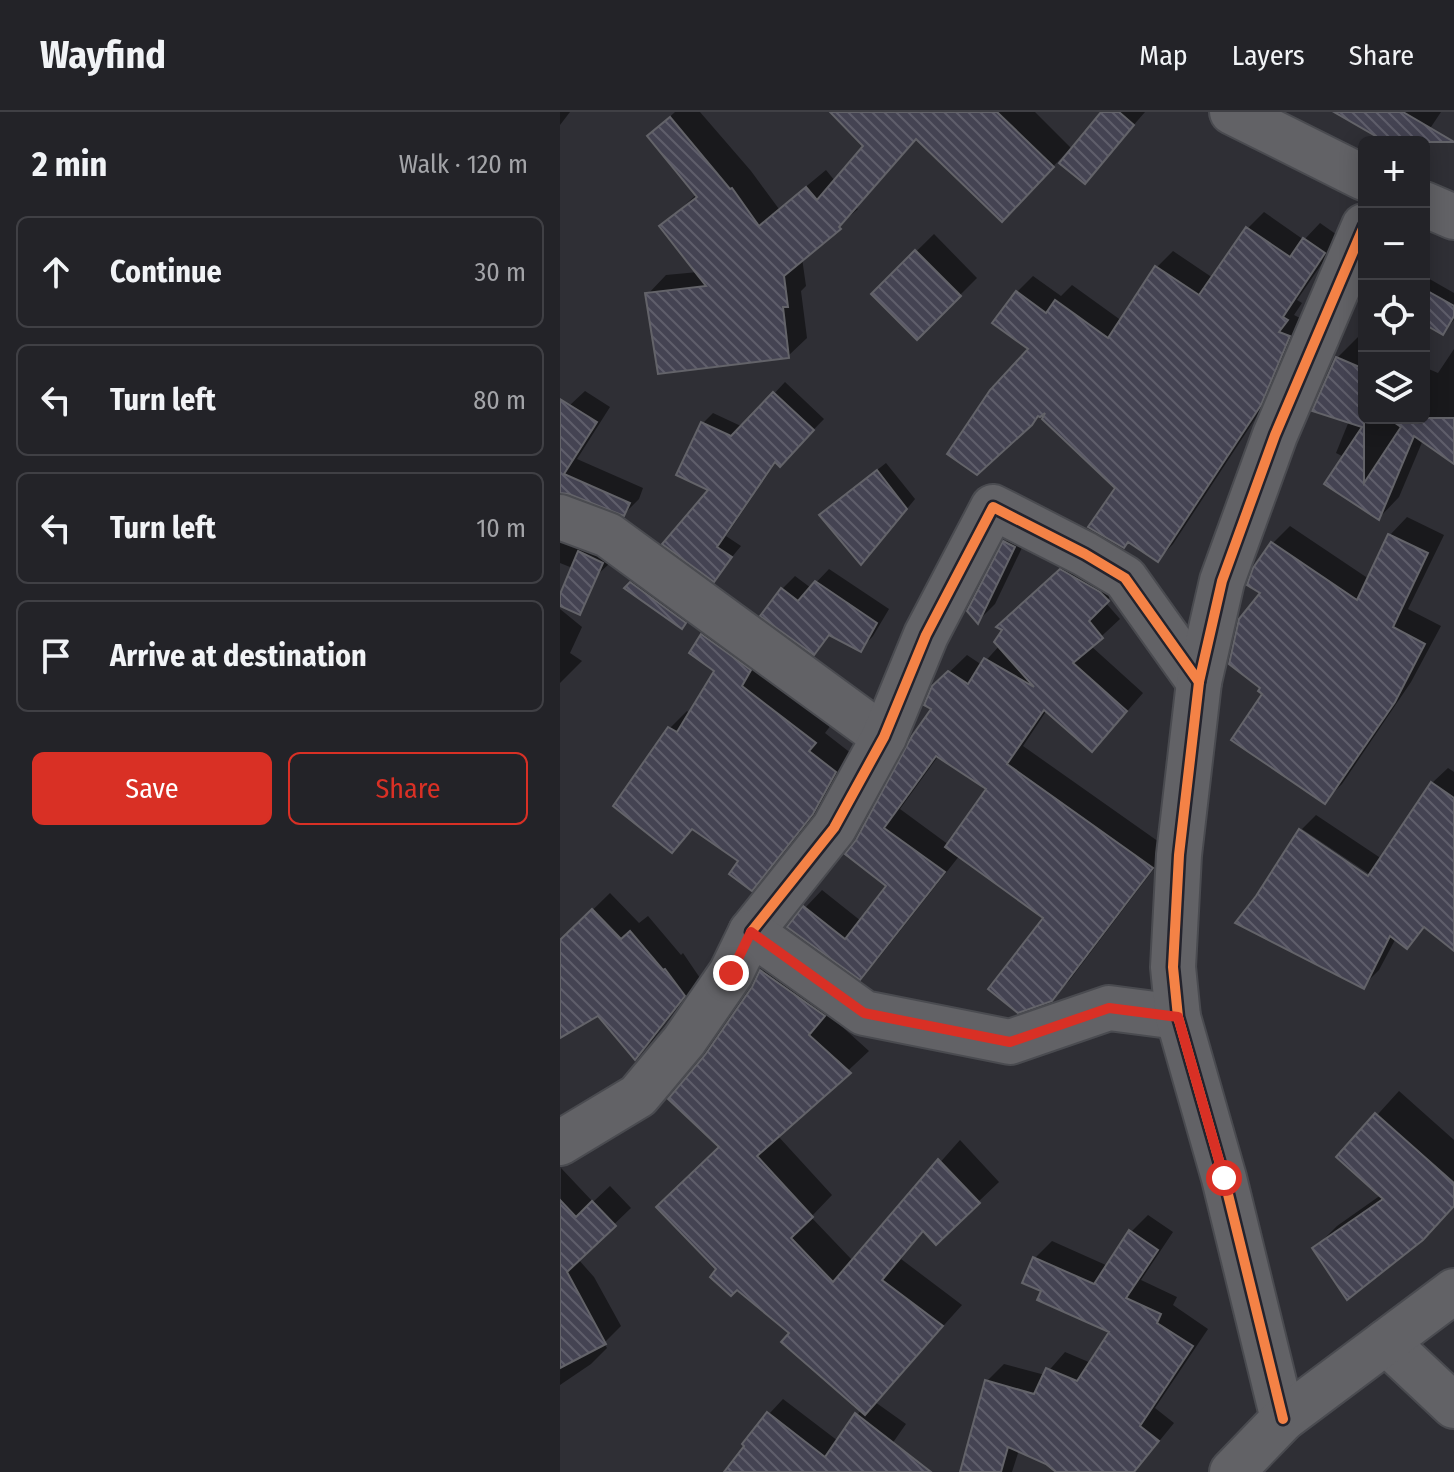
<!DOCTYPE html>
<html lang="en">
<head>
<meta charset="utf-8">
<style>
	body { margin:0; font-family:"Fira Sans Condensed",sans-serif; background:#2f2f34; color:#f1f3f6 }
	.controls { position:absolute; right:24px; top:24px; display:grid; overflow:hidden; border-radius:12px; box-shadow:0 4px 20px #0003 }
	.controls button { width:72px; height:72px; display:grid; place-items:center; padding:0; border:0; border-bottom:2px solid #404045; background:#232328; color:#f1f3f6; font:40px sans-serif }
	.stop { position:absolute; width:24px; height:24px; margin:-18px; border:6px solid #d93025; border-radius:50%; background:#fff }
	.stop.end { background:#d93025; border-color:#fff; box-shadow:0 2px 8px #0008 }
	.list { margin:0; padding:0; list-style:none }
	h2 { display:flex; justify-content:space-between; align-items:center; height:104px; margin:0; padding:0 32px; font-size:34px }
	h2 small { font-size:26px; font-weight:400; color:#a3a4a8 }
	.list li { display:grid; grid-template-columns:52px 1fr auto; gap:24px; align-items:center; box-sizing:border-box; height:112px; margin:0 16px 16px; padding:0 16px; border:2px solid #404045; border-radius:12px }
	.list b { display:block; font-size:30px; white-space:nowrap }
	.list em { font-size:26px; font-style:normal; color:#a3a4a8 }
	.actions { display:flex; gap:16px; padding:24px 32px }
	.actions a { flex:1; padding:18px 0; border:2px solid #d93025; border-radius:12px; text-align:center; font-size:28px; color:#d93025 }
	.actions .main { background:#d93025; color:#fff }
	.icon { flex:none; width:44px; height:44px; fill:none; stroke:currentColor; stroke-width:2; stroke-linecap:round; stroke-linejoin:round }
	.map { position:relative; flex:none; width:894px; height:1360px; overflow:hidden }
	header { display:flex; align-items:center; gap:48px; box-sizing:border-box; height:112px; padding:0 40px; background:#232328; border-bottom:2px solid #404045 }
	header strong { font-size:38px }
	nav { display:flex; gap:44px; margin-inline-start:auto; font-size:28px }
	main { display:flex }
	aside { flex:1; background:#232328 }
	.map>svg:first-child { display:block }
	.shadow { fill:#0007; fill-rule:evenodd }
	.building { fill:url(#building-back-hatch); stroke:#636369; stroke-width:2 }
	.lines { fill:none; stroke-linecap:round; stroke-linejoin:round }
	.minor-casing { stroke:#4a4b50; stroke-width:48 }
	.minor { stroke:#626266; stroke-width:44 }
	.cycleway-casing { stroke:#23232d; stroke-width:15 }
	.cycleway { stroke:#f48246; stroke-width:10 }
	.route { stroke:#d93025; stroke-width:10 }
</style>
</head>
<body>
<header>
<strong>Wayfind</strong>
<nav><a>Map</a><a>Layers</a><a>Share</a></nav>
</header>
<main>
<aside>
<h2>2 min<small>Walk · 120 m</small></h2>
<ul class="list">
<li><svg class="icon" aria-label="ahead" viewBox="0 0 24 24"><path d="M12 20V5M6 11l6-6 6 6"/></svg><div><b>Continue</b></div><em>30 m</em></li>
<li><svg class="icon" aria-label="left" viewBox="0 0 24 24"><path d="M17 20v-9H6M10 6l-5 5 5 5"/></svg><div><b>Turn left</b></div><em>80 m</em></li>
<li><svg class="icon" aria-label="left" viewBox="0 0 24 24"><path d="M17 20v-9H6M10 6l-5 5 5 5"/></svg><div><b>Turn left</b></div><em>10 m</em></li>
<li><svg class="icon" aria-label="arrive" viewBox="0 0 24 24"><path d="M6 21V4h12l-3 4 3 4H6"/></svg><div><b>Arrive at destination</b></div></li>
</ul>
<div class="actions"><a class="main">Save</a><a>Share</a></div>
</aside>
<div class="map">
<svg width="894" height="1360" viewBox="0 0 894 1360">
	<defs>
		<pattern id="building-back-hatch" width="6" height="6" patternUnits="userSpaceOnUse" patternTransform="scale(2)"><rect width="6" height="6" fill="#444352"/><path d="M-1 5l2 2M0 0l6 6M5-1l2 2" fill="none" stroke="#5f5e6b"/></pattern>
	</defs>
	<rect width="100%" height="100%" fill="#2f2f35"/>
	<g class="shadow">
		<path d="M0 0H10L0 13Z"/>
		<path d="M115 0H140L191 59 219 97 266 58 275 69 306 34 272 0H475L513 38 544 0H585L525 69 510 37 442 107 358 25 296 95 298 97 242 146 246 174 241 179 247 226 228 244 88 182 106 163 138 160 102 114 137 82 89 24Z"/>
		<path d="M790 0H881L861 30H830Z"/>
		<path d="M704 100 744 128 760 111 780 125 737 188 742 191 734 203 744 208 716 275 613 432 598 448 569 428 557 375 491 293 471 237 457 180 473 164 501 184 512 173 562 209 597 155 613 139 653 166 688 116Z"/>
		<path d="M374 122 417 166 357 226 313 182Z"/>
		<path d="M866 165 894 181V208L883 220 864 210Z"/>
		<path d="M798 225 804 228V306H864V255L878 261 894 237V349L863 328 839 385 819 406 784 345 776 341 789 309 777 246Z"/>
		<path d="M225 270 264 307 220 352 217 349 166 424 181 434 154 467 152 377 142 312 153 301 183 315Z"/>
		<path d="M25 279 50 295 17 347 83 376 79 387 64 402 0 379V309L10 293Z"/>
		<path d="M326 351 355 387 310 442 270 395Z"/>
		<path d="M847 405 884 423 848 497 881 514 851 570 782 672 764 690 705 582 703 481 695 457 713 431 730 414 809 467 830 423Z"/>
		<path d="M0 409 50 451 35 465 0 451Z"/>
		<path d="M462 413 471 417 435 492 418 509 445 431Z"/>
		<path d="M519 441 565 471 545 490 560 507 531 534 583 581 549 620 487 598 463 634 609 737 509 869 491 887 486 806 400 743 318 847 300 865 245 796 262 778 301 809 329 773 288 742 373 597 374 575 407 543 422 553 440 533 456 498ZM379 643 428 676 389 733 340 697Z"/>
		<path d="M89 454 139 497 121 514 67 476Z"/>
		<path d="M269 457 329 497 313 524 300 538 271 522 254 540 222 477 235 464 251 476Z"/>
		<path d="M0 497 22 515 10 541 22 549 0 571Z"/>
		<path d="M159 507 271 613 265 621 292 642 270 683 209 759 192 776 181 749 134 716 112 738 56 694 110 616 127 599 131 602 157 558 143 523Z"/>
		<path d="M888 656 894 660V837L866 814 846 834 836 826 819 858 803 874 698 785 741 718V721L816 771 818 768 742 717 756 703 822 747 872 671Z"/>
		<path d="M50 781 79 811 88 804 121 843 123 841 140 866 92 929 75 946 39 902 0 924V830Z"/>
		<path d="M222 838 268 902 309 939 218 1024 272 1083 251 1105 293 1149 400 1028 439 1070 418 1090 364 1118 341 1147 402 1193 315 1290 346 1312 329 1336 288 1360H171L209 1302 223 1287 278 1329 301 1298 232 1221 159 1157 161 1035 146 944 193 876 202 859Z"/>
		<path d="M839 979 894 1028V1093L754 1137 777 1114 821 1083 779 1045Z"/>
		<path d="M1 1056 33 1090 50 1074 71 1096 18 1147 34 1165 61 1214 44 1231 47 1236 31 1252 0 1273Z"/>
		<path d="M588 1103 613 1120 581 1168 617 1185 613 1193 648 1217 595 1296 614 1311 574 1360H499L488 1351 459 1338 452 1360H402L427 1269 444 1252 485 1263 505 1240 531 1251 552 1219 484 1178 475 1146 492 1129 548 1154 571 1120Z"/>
	</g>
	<g class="building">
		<path d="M270 0H437L494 55 442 110 356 27 279 115 281 117 224 164 228 195H223L229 246 98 262 85 181 146 174 99 114 137 85 87 24 110 5 170 77 172 76 199 114 246 75 257 88 303 34Z"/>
		<path d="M541 0H559L574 13 525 72 499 51Z"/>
		<path d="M774 0H843L894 30H826Z"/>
		<path d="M686 115 730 145 743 126 765 141 723 205 728 208 719 220 730 224 701 293 598 450 568 430 564 436 528 415 555 376 482 307 485 301 480 305 478 304 472 313 417 363 387 342 430 278 468 237 432 211 456 179 486 201 495 188 548 226 595 154 639 183Z"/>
		<path d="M355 138 401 184 357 228 311 182Z"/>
		<path d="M864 177 894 194V204L883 223 864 212Z"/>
		<path d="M776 245 804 257V371L841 315 828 306H894V352L854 324 819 408 764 372 802 315 752 299Z"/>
		<path d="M213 280 254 318 220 355 215 350 157 435 172 445 154 470 102 432 148 378 116 363 141 310 171 324Z"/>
		<path d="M0 287 37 310 4 362 70 391 64 404 9 382 0 381Z"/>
		<path d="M317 358 347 397 301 453 259 403Z"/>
		<path d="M828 422 868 441 833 515 865 532 835 590 765 692 671 628 702 582 698 579 700 576 669 552 679 507 700 481 687 473 693 456 711 430 797 488Z"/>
		<path d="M443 429 455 435 418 512 407 499Z"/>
		<path d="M18 439 43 451 20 503 0 494V482Z"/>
		<path d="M500 457 540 480 549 489 529 509 543 526 513 551 567 599 532 640 484 598 447 652 593 756 492 889 458 901 428 877 483 806 385 735 426 677 376 644 324 716 385 760 300 868 227 815 243 794 285 827 326 774 285 742 296 728 352 624 371 597 364 593 372 574 388 559 408 572 424 546 474 575 434 530 442 518 436 515Z"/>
		<path d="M255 469 317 511 301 540 269 523 254 543 200 504 221 476 238 489Z"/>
		<path d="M70 470 126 511 122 517 64 476Z"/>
		<path d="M141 522 191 558 182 574 256 631 249 639 276 660 253 702 192 779 169 762 178 749 132 717 112 741 53 694 108 615 117 620 154 559 129 541Z"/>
		<path d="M871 670 894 686V839L864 815 847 837 830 824 804 877 675 811 696 784 739 717 808 764Z"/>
		<path d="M32 797 61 827 70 819 103 858 105 857 125 884 75 948 38 904 0 926V828Z"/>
		<path d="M200 858 265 904 249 923 291 961 197 1044 253 1105 231 1126 273 1170 378 1047 420 1091 376 1133 363 1119 322 1168 383 1214 305 1303 221 1230 229 1221 177 1178 171 1184 150 1165 156 1157 96 1095 159 1035 108 987 145 943 192 875Z"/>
		<path d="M815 1001 894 1071V1094L863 1128 787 1188 752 1136 823 1087 776 1045Z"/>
		<path d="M0 1088 16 1105 32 1089 56 1114 7 1160 46 1232 0 1256Z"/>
		<path d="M569 1118 598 1138 566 1186 601 1202 597 1211 633 1234 580 1314 599 1329 574 1360H496L486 1352 448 1335 441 1360H400L425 1268 474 1282 486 1256 517 1269 549 1220 477 1188 481 1179 462 1171 473 1145 534 1172Z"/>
		<path d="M207 1300 265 1345 295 1301 371 1360H164L184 1334 182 1332Z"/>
	</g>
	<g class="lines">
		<g class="minor-casing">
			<g id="minor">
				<path d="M672 0 804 66"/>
				<path d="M864 92 894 105"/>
				<path d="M0 405 48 423 324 625"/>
				<path d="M191 820 274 716 324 625 366 523 433 395 525 442 565 466 639 570"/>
				<path d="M0 1031 78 984 124 929 171 861 191 820 304 901 450 930 549 896 618 905"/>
				<path d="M826 1230 894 1294"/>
				<path d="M723 1307 664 1066 618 905 613 855 619 743 639 570 662 469 715 323 804 114"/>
				<path d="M672 1360 723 1307 894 1179"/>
			</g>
		</g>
		<use href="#minor" class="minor"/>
		<g class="cycleway-casing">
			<g id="cycleway">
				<path d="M191 820 274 716 324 625 366 523 433 395 525 442 565 466 639 570"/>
				<path d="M723 1307 664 1066 618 905 613 855 619 743 639 570 662 469 715 323 804 114"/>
			</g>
		</g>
		<use href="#cycleway" class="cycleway"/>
	</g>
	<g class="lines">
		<path class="route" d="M171 861 191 820 304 901 450 930 549 896 618 905 664 1066"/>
	</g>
</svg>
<div class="controls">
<button>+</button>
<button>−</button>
<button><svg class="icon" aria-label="locate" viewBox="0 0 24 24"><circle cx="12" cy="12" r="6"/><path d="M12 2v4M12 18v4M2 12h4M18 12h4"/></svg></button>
<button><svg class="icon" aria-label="layers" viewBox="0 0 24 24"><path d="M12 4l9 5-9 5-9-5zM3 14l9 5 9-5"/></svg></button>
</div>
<div class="stop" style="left:664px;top:1066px"></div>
<div class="stop end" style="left:171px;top:861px"></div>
</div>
</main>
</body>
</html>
